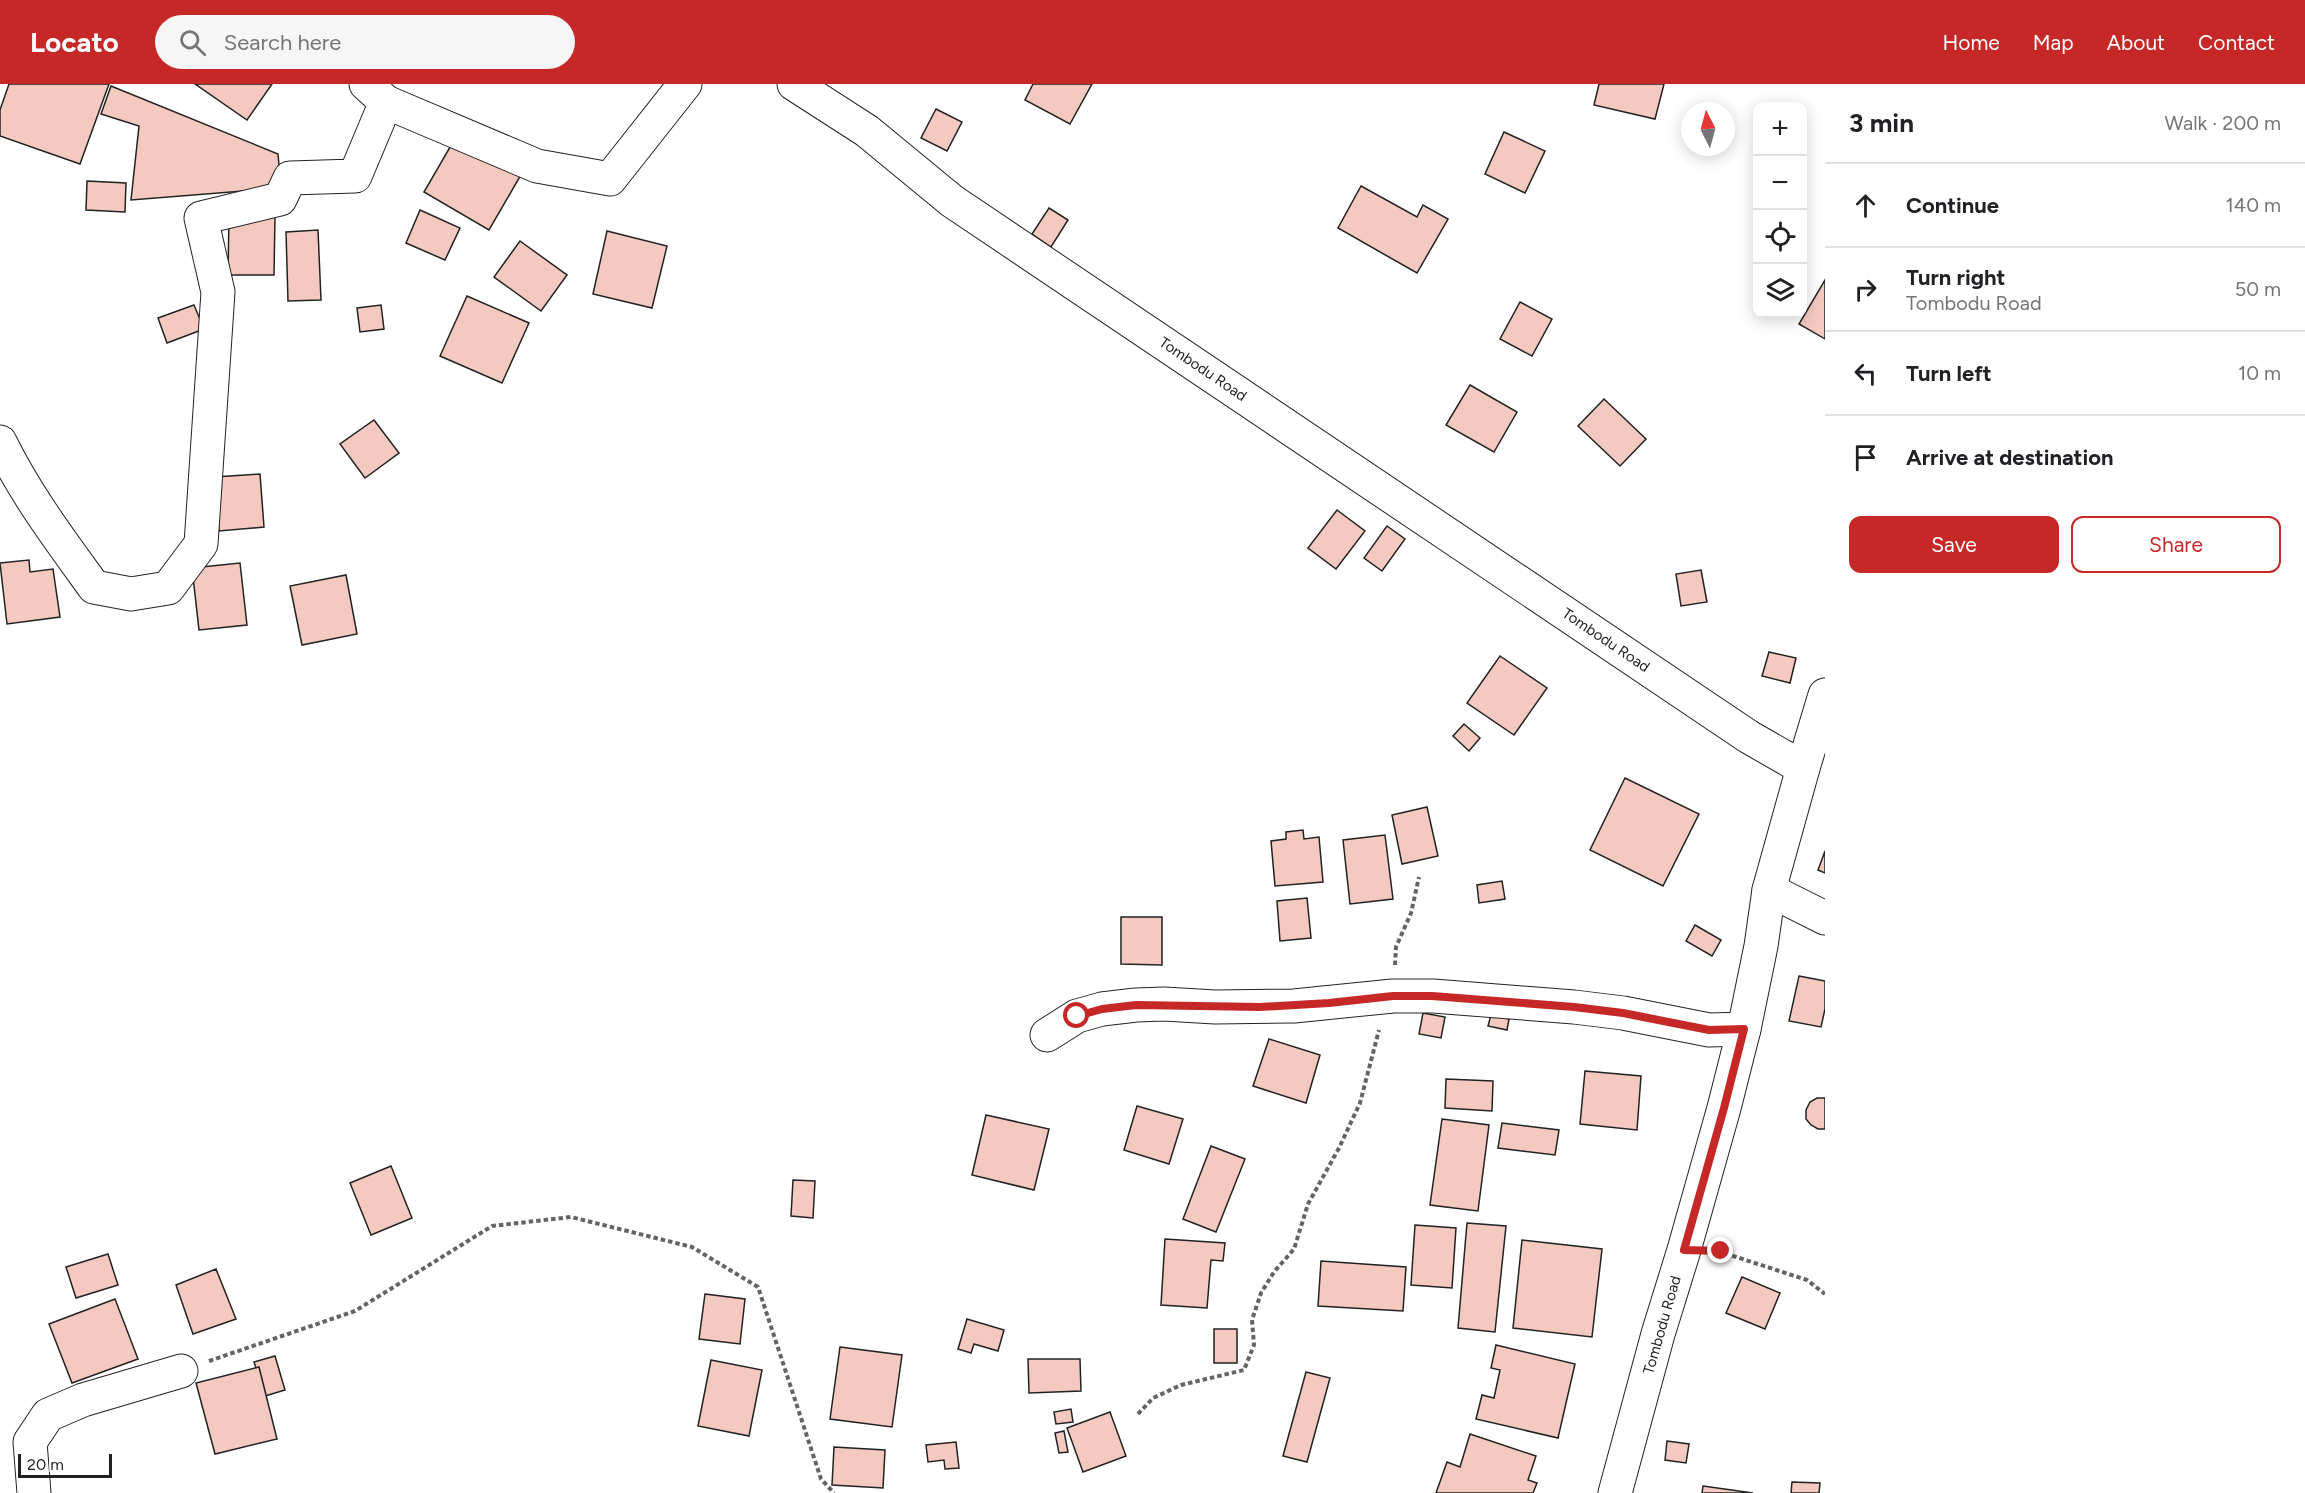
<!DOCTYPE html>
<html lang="en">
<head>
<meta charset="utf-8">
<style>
	body { margin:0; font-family:Figtree,sans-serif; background:#f6f6f6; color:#202124 }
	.controls { position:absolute; right:18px; top:18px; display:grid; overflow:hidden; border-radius:12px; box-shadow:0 3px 15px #0003 }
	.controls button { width:54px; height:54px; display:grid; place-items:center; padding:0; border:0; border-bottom:2px solid #e0e0e0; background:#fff; color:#202124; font:30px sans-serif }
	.compass { position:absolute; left:1681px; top:18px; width:54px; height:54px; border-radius:50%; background:#fff; box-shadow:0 3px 15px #0003; rotate:354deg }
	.scale { position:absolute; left:18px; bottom:15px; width:94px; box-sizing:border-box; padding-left:6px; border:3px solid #222; border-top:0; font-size:16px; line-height:21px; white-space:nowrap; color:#222; -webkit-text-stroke:4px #fff; paint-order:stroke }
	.stop { position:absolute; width:18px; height:18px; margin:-14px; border:4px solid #c62828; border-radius:50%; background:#fff }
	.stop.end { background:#c62828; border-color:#fff; box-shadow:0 2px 6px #0008 }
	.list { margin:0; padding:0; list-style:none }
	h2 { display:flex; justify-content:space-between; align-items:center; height:78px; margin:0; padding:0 24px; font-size:26px }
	h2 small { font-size:20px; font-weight:400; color:#757577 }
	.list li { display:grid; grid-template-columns:39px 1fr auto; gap:18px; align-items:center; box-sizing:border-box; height:84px; padding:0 24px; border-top:2px solid #e0e0e0 }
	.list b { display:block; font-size:22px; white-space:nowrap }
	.list p { margin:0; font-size:20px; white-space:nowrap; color:#757577 }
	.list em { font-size:20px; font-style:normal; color:#757577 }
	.actions { display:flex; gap:12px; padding:18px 24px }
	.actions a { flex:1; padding:14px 0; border:2px solid #c62828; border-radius:12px; text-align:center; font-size:21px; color:#c62828 }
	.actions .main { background:#c62828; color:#fff }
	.icon { flex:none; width:33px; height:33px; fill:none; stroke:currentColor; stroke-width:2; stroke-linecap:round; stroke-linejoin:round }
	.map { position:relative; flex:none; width:1825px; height:1409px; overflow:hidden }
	header { display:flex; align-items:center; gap:36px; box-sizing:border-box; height:84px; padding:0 30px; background:#c62828; color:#fff }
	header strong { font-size:28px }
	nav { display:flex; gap:33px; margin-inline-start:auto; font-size:21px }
	.search { width:420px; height:54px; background:#f6f6f6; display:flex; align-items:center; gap:15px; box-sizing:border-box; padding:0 21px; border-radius:33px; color:#757577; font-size:22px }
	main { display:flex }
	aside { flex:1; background:#fff }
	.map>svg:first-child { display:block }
	.building { fill:#f3c9c0; stroke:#222; stroke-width:1.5 }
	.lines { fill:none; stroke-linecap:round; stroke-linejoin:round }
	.minor-casing { stroke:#222; stroke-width:35 }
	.major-casing { stroke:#222; stroke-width:35 }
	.path { stroke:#646464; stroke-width:4; stroke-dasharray:4.5 3; stroke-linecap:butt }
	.minor { stroke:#fff; stroke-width:33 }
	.major { stroke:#fff; stroke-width:33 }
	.route { stroke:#c62828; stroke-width:8 }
	.labels { text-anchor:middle; stroke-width:4.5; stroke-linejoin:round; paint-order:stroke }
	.street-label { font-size:15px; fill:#222; stroke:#fff }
</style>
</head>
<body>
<header>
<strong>Locato</strong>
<div class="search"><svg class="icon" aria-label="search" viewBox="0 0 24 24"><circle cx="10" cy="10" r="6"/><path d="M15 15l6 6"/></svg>Search here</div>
<nav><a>Home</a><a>Map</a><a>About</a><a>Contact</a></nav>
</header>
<main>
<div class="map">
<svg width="1825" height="1409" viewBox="0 0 1825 1409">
	<rect width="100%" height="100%" fill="#fff"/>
	<g class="building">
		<path d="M9 0H109L80 80 0 52V26Z"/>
		<path d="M195 0H272L247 36Z"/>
		<path d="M1033 0H1092L1070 40 1025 16Z"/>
		<path d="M1599 0H1664L1655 35 1594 21Z"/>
		<path d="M111 2 278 70 281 104 131 116 139 42 101 30Z"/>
		<path d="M936 25 962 38 947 67 921 54Z"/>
		<path d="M1504 48 1545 67 1525 109 1485 90Z"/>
		<path d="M457 51 522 89 489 146 424 108Z"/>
		<path d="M87 97 126 99 125 128 86 126Z"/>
		<path d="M1361 102 1417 133 1423 121 1448 135 1417 189 1338 144Z"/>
		<path d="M1049 124 1068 136 1051 163 1032 150Z"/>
		<path d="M420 126 460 144 445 176 406 159Z"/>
		<path d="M229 131 275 132 274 191H228Z"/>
		<path d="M318 146 321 216 288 217 286 148Z"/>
		<path d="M607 147 667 162 652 224 593 210Z"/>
		<path d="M520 157 567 191 541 227 494 193Z"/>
		<path d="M1825 196V255L1799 240Z"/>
		<path d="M467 212 529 239 502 299 440 272Z"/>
		<path d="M1520 218 1552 235 1532 272 1500 255Z"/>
		<path d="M194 221 204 245 167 259 158 234Z"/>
		<path d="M381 221 384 245 360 248 357 224Z"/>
		<path d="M1470 301 1517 328 1494 368 1446 341Z"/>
		<path d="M1604 315 1646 355 1620 382 1578 342Z"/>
		<path d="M374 336 399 369 365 394 340 360Z"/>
		<path d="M260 390 264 443 219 447 215 393Z"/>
		<path d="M1337 426 1365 447 1336 485 1308 464Z"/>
		<path d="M1387 442 1405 455 1382 487 1364 474Z"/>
		<path d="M29 476 30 488 53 485 60 533 7 540 0 479Z"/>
		<path d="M240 479 247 541 199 546 192 484Z"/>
		<path d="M1701 486 1707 518 1681 522 1676 490Z"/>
		<path d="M346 491 357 550 302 561 290 502Z"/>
		<path d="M1769 568 1796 574 1790 599 1762 592Z"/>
		<path d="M1500 572 1547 604 1514 651 1467 619Z"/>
		<path d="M1464 640 1480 654 1469 667 1453 652Z"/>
		<path d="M1625 694 1699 730 1663 802 1590 766Z"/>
		<path d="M1427 723 1438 772 1402 780 1392 731Z"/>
		<path d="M1303 746 1304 755 1319 753 1323 798 1275 802 1271 757 1286 755V748Z"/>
		<path d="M1385 751 1393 815 1350 820 1343 756Z"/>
		<path d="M1825 767V789L1818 786Z"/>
		<path d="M1502 797 1505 815 1479 819 1477 801Z"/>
		<path d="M1307 814 1311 854 1280 857 1277 817Z"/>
		<path d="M1121 833H1162V881L1121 880Z"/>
		<path d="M1695 841 1721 856 1712 872 1686 857Z"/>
		<path d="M1799 892 1825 897V925L1821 943 1789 937Z"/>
		<path d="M1423 929 1445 933 1441 954 1419 950Z"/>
		<path d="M1491 931 1509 935 1507 946 1488 942Z"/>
		<path d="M1269 955 1320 971 1306 1019 1253 1002Z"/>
		<path d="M1585 987 1641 992 1637 1046 1580 1040Z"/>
		<path d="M1446 995 1493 997 1492 1027 1445 1024Z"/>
		<path d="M1817 1014H1825V1045H1818L1811 1041 1806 1035V1026L1810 1018Z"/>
		<path d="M1137 1022 1183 1035 1169 1080 1124 1066Z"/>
		<path d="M986 1031 1049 1045 1034 1106 972 1091Z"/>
		<path d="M1442 1035 1489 1041 1478 1127 1430 1121Z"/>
		<path d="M1502 1039 1559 1046 1555 1071 1498 1064Z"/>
		<path d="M1211 1062 1245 1075 1216 1148 1183 1135Z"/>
		<path d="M391 1082 412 1134 371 1151 350 1099Z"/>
		<path d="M793 1096 815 1097 813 1134 791 1132Z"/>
		<path d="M1467 1139 1506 1142 1495 1248 1458 1244Z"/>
		<path d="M1415 1141 1456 1144 1452 1204 1411 1201Z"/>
		<path d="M1165 1155 1225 1159 1223 1177 1211 1176 1207 1224 1161 1221Z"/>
		<path d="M1522 1156 1602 1165 1592 1253 1513 1244Z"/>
		<path d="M108 1170 118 1201 76 1214 66 1183Z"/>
		<path d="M1321 1177 1406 1183 1403 1227 1318 1222Z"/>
		<path d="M216 1185 236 1235 193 1250 176 1201Z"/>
		<path d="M1742 1193 1780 1209 1765 1245 1726 1229Z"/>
		<path d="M705 1210 745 1215 740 1260 699 1255Z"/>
		<path d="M115 1215 138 1275 72 1299 49 1240Z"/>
		<path d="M967 1235 1004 1246 998 1267 974 1260 971 1269 958 1265Z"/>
		<rect x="1214" y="1245" width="23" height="34"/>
		<path d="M1496 1261 1575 1280 1558 1354 1476 1335 1482 1311 1494 1314 1500 1286 1491 1284Z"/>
		<path d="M840 1263 902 1271 892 1343 830 1335Z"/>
		<path d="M275 1272 285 1306 265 1312 254 1278Z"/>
		<path d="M1028 1275H1080L1081 1307 1029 1309Z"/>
		<path d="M711 1276 762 1286 749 1352 698 1342Z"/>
		<path d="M259 1283 277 1355 215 1370 196 1299Z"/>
		<path d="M1306 1288 1330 1294 1307 1378 1283 1372Z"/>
		<path d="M1071 1325 1073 1338 1056 1340 1054 1328Z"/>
		<path d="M1110 1328 1126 1372 1083 1388 1067 1344Z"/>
		<path d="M1064 1347 1068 1368 1059 1369 1055 1349Z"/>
		<path d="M1470 1350 1536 1372 1528 1396 1537 1399 1533 1409H1436L1447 1378 1460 1383Z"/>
		<path d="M1667 1357 1689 1360 1686 1379 1665 1376Z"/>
		<path d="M956 1358 959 1384 945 1385 944 1376 928 1378 926 1361Z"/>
		<path d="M834 1363 885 1366 883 1404 832 1401Z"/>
		<path d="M1792 1398 1820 1399 1819 1409H1791Z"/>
		<path d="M1703 1402 1753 1409H1702Z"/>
	</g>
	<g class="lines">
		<g class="minor-casing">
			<g id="minor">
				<path d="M366 0 386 18 537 82 610 95 685 0"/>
				<path d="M0 358C26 411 60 456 94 503L131 510 168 504 201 460 218 208 201 134 280 115 290 94 355 92 386 18"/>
				<path d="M1803 684 1825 611"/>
				<path d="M1769 806 1825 834"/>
				<path d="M1047 951 1077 932 1102 925 1136 921 1164 920 1215 923 1294 922 1393 912H1433L1574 923 1623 929 1709 946 1744 945"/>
				<path d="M34 1409 30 1358 48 1331 83 1316 181 1287"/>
			</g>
		</g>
		<g class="major-casing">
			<path id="major" d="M794 0 867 47 952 117 1749 653 1803 684 1769 806 1761 862 1744 945 1724 1024 1684 1166 1658 1250 1615 1409"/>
		</g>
		<g class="path">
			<path d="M1395 881 1396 863 1411 829 1419 793"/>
			<path d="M1718 1167 1807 1196 1825 1210"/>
			<path d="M209 1277 355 1227 492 1142 571 1133 692 1163 758 1203 821 1395 834 1409"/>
			<path d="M1138 1330 1153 1314 1181 1301 1244 1286 1254 1261 1252 1236 1261 1209 1274 1188 1294 1165 1308 1120 1339 1064 1360 1019 1379 946"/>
		</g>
		<use href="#minor" class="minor"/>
		<use href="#major" class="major"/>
	</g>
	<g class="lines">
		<path class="route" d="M1077 932 1102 925 1136 921 1260 923 1329 919 1393 912H1432L1574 923 1623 929 1709 946 1744 945 1724 1024 1684 1166 1721 1167"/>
	</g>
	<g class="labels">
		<g class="street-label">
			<text transform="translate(1203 285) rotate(34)" y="5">Tombodu Road</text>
			<text transform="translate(1606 556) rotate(34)" y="5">Tombodu Road</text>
			<text transform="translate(1662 1241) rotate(-74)" y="5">Tombodu Road</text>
		</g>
	</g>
</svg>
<div class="controls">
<button>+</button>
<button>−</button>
<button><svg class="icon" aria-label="locate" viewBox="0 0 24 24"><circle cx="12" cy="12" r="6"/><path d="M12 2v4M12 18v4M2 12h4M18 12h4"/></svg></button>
<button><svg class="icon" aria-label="layers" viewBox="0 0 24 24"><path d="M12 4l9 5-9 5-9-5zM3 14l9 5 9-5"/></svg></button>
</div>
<svg class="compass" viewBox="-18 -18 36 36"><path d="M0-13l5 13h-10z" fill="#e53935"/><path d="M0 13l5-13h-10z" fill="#757577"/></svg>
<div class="scale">20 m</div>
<div class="stop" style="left:1077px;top:932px"></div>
<div class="stop end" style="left:1721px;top:1167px"></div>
</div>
<aside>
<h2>3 min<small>Walk · 200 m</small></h2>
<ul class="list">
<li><svg class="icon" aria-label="ahead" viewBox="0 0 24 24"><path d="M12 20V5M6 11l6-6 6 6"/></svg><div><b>Continue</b></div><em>140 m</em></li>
<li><svg class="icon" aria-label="right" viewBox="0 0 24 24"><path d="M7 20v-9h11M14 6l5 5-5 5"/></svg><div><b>Turn right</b><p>Tombodu Road</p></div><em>50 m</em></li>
<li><svg class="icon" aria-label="left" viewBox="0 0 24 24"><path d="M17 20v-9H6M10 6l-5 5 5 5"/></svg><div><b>Turn left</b></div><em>10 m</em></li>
<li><svg class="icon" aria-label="arrive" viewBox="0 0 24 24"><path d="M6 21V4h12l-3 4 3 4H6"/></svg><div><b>Arrive at destination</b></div></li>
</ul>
<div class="actions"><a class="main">Save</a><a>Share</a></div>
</aside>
</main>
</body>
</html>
